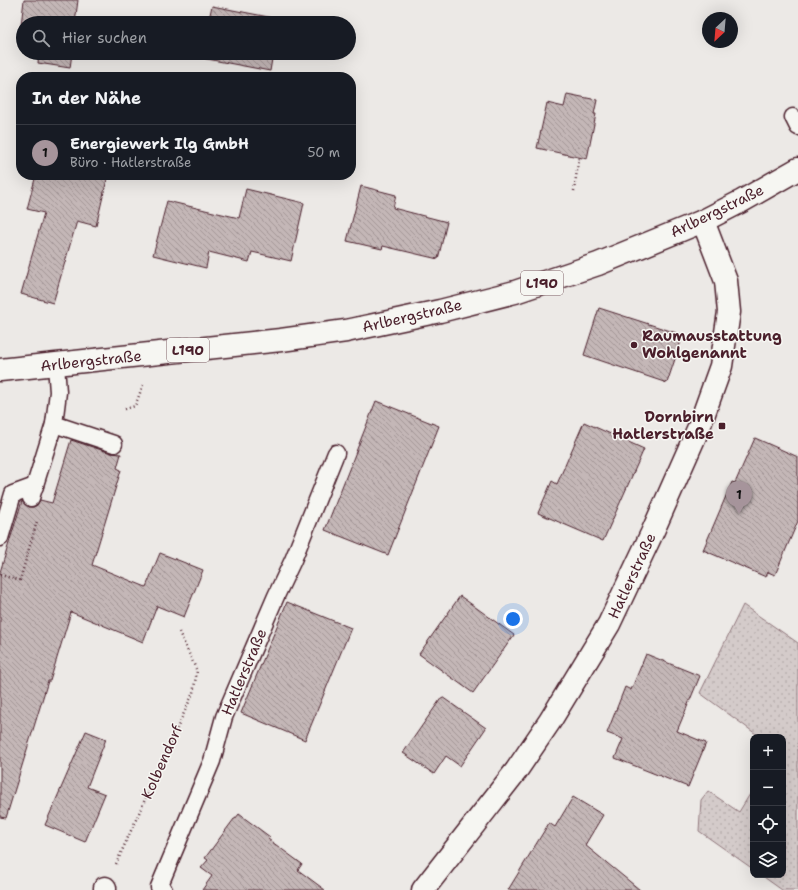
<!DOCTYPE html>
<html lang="de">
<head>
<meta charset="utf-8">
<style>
	body { margin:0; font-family:"Shantell Sans",sans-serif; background:#20242c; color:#f1f3f6 }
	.controls { position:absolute; right:12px; bottom:12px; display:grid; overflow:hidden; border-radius:8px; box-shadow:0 4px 16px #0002 }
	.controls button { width:36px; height:36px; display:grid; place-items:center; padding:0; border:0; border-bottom:1px solid #363941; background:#171b24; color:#f1f3f6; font:20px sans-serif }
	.compass { position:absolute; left:702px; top:12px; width:36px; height:36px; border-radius:50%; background:#171b24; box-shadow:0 4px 16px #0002; rotate:206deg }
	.you { position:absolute; left:513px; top:619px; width:14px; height:14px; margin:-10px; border:3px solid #fff; border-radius:50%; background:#1a73e8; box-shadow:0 0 0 6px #1a73e833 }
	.badge { display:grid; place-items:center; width:26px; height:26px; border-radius:50%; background:#a6949b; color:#111; font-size:13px; font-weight:700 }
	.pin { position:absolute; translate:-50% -33px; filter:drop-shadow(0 1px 2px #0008) }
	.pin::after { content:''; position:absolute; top:21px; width:14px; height:12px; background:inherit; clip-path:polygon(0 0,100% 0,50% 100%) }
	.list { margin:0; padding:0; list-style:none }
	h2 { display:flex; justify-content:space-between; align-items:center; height:52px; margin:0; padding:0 16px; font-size:17px }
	h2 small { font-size:13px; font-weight:400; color:#9ea1a6 }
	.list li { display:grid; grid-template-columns:26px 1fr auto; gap:12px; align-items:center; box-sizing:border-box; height:56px; padding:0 16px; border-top:1px solid #363941 }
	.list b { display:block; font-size:15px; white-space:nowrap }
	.list p { margin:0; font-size:13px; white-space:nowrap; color:#9ea1a6 }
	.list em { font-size:13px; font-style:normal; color:#9ea1a6 }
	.icon { flex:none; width:22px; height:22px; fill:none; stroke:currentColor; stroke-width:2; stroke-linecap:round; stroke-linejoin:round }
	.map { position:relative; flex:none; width:798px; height:890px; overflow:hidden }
	.search { position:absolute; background:#171b24; box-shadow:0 4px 16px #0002; left:16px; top:16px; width:340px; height:44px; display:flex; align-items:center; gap:10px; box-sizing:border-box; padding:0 14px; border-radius:22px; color:#9ea1a6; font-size:15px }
	.panel { position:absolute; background:#171b24; box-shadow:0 4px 16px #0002; left:16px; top:72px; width:340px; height:108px; border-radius:16px }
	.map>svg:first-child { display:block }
	.grass { fill:url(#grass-dots); stroke:#8f757a }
	.building { fill:url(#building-back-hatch); stroke:#4a1f2b }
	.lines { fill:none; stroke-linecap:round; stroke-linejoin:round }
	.service-casing { stroke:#4a1f2b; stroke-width:19 }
	.minor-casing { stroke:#4a1f2b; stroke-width:25 }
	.tertiary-casing { stroke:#4a1f2b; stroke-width:25 }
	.primary-casing { stroke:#4a1f2b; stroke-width:25 }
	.path { stroke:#4a1f2b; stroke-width:2.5; stroke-dasharray:1 3; stroke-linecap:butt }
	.service { stroke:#f6f6f2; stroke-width:16 }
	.minor { stroke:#f6f6f2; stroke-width:22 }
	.tertiary { stroke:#f6f6f2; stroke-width:22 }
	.primary { stroke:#f6f6f2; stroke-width:22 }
	.poi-dot { fill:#4a1f2b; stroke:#f6f6f2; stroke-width:1.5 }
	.labels { text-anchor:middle; stroke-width:3; stroke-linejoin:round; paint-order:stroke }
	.shield { fill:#f6f6f2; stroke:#7e6067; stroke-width:1 }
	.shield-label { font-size:14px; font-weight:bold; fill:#4a1f2b }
	.street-label { font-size:15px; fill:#4a1f2b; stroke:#f6f6f2 }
	.poi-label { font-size:15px; font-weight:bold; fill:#4a1f2b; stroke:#f6f6f2; text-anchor:start }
</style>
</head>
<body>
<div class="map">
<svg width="798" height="890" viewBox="0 0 798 890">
	<defs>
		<pattern id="grass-dots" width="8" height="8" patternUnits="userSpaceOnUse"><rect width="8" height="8" fill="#d4cbca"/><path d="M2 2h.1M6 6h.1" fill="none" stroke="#b8aeae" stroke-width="1.8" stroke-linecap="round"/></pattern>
		<pattern id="building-back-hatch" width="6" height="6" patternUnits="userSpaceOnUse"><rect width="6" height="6" fill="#c4b7b7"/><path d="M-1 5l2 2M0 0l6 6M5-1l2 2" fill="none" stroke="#a19495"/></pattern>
	</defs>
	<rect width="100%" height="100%" fill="#ece9e6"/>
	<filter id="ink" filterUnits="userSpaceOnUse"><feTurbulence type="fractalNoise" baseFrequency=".025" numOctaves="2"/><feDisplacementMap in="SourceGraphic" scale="8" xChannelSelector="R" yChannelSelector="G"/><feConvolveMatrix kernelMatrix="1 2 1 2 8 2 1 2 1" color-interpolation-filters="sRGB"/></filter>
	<g filter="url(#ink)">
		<g class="grass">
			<path d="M743 605 798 643V890H782L761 875H783V737H760L700 693Z"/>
			<path d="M753 789V869L699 831 701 800 708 791 739 812Z"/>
		</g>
		<g class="building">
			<path d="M24 0H78L75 23H23V35L20 34Z"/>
			<path d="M212 6 279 19 278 23H208Z"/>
			<path d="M39 53H72L70 68 38 63Z"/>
			<path d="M203 53H273L270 71 202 58Z"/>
			<path d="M567 94 597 100 594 114H596L587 159 537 148 547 103 564 107Z"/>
			<path d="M36 175H108L96 226 77 221 53 303 21 294 44 213 27 209Z"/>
			<path d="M361 186 396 195 393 208 447 222 438 259 383 246 382 249 347 241Z"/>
			<path d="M246 189 304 203 291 261 252 252 249 262 209 252 206 268 153 255 167 201 239 218Z"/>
			<path d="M599 308 683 335 667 383 584 355Z"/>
			<path d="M376 401 439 426 388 555 325 530Z"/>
			<path d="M584 422 644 449 603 541 538 513 552 481 557 484Z"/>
			<path d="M755 438 798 457V521L775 575 768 572 766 577 703 550 732 482 735 483Z"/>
			<path d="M71 440 111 453 121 454 117 468 121 470 92 565 146 587 160 553 203 570 184 617 157 606 143 642 71 612 50 681H48L6 818 0 817V572L22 501 29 507H33L37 505 40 500 52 503Z"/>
			<path d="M460 596 514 635 473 693 419 654Z"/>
			<path d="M287 602 351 628 305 740 241 713Z"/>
			<path d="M646 654 700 676 677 731 706 743 688 787 615 758 623 739 607 733 625 687 631 690Z"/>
			<path d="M442 697 486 728 460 766 446 756 434 774 403 753Z"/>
			<path d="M86 731 106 739 87 787 105 794 85 842 45 825Z"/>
			<path d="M573 797 603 815 585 845 640 890H508L549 823 555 827Z"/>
			<path d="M239 814 270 837 268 839 302 864 298 870 325 890H202L212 876 201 868 208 860 205 858 234 819H235Z"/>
		</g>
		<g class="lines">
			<g class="service-casing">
				<g id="service">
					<path d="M793 117 798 127"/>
					<path d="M56 365 58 392 54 424 114 444"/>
					<path d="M31 498 54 424"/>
					<path d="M0 538 13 494 35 486"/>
					<path d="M164 890 159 887 212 761 224 717 276 596 293 560 336 453"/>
				</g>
			</g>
			<g class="minor-casing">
				<path id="minor" d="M105 890V888"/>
			</g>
			<g class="tertiary-casing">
				<path id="tertiary" d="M423 890 516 771 550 721 609 624 652 533 699 427 721 366 729 312 726 281 703 221"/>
			</g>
			<g class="primary-casing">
				<path id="primary" d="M0 370 281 340 346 331 440 311 515 292 598 264 703 221 742 201 798 169"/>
			</g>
			<g class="path">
				<path d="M574 191 579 157"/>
				<path d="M125 409 135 406 143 385"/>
				<path d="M0 575 20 580 37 521"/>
				<path d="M116 864 193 693 197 671 179 632"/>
			</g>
			<use href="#service" class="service"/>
			<use href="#minor" class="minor"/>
			<use href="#tertiary" class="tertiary"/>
			<use href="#primary" class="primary"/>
		</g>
	</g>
	<g class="poi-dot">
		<circle cx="634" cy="345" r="4"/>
		<rect x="718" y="422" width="8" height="8" rx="2"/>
	</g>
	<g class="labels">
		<g class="shield">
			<rect x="521" y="271" width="42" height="24" rx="3"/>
			<rect x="167" y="338" width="42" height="24" rx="3"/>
		</g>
		<g class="shield-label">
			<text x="542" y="288">L190</text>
			<text x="188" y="355">L190</text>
		</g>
		<g class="street-label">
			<text transform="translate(717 211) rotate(-26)" y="5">Arlbergstraße</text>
			<text transform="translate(412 316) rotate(-13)" y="5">Arlbergstraße</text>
			<text transform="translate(91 361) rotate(-6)" y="5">Arlbergstraße</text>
			<text transform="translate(632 576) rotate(-65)" y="5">Hatlerstraße</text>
			<text transform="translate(244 672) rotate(-67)" y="5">Hatlerstraße</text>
			<text transform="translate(162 762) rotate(-66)" y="5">Kolbendorf</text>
		</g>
		<g class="poi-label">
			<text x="642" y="341">Raumausstattung<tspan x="642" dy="17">Wohlgenannt</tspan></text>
			<text x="714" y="422" text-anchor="end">Dornbirn<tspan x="714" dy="17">Hatlerstraße</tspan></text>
		</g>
	</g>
</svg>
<div class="controls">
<button>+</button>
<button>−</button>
<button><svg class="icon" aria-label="locate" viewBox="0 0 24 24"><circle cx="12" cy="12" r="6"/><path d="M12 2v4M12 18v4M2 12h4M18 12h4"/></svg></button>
<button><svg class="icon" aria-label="layers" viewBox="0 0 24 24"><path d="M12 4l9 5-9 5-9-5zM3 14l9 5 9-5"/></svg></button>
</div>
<svg class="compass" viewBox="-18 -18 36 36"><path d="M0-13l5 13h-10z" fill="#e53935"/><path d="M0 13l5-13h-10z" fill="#9ea1a6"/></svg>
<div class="you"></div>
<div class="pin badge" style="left:739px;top:514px">1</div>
<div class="search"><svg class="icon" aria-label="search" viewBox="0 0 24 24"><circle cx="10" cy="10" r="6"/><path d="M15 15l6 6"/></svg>Hier suchen</div>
<section class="panel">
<h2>In der Nähe<small></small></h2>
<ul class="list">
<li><span class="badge">1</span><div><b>Energiewerk Ilg GmbH</b><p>Büro · Hatlerstraße</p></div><em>50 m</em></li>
</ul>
</section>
</div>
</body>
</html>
